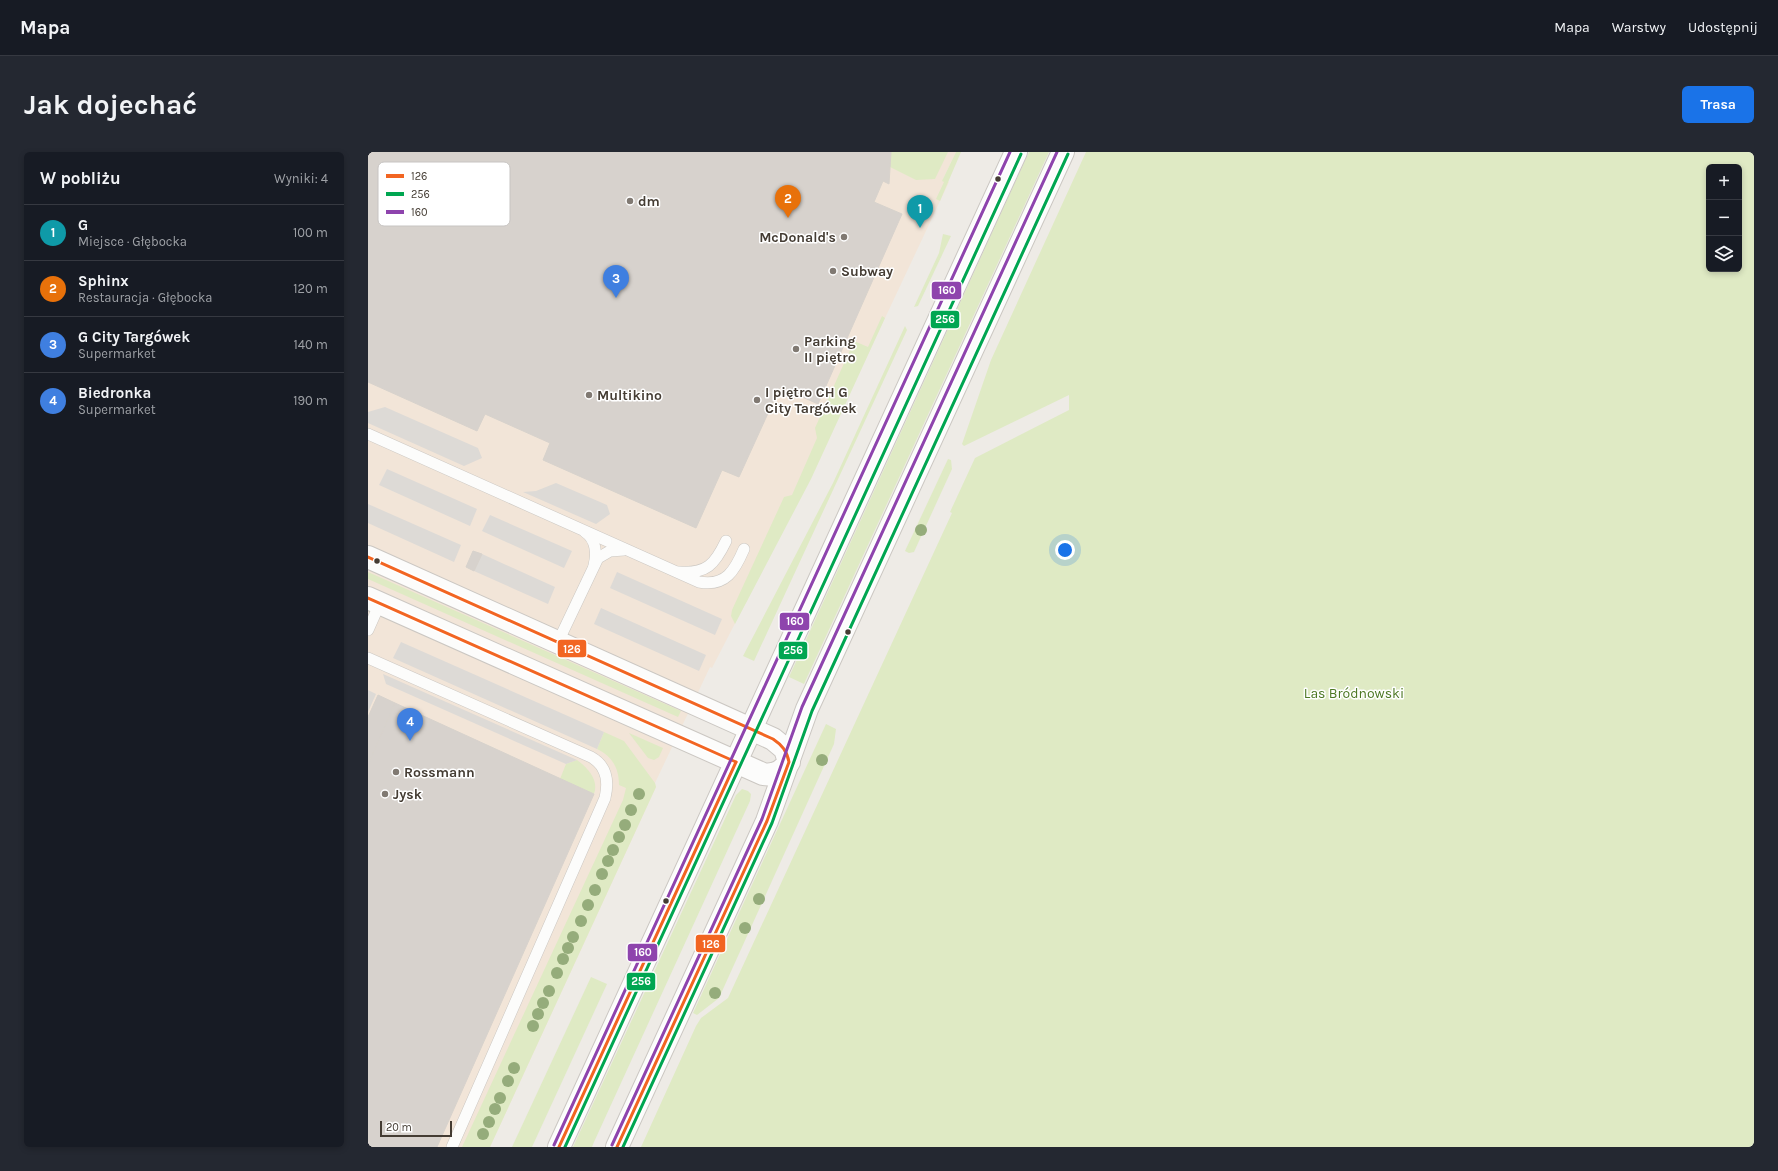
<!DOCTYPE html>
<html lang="pl">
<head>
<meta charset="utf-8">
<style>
	body { margin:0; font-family:Karla,sans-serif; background:#242831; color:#f1f3f6 }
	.controls { position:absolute; right:12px; top:12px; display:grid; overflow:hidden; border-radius:6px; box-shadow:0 2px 6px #0003 }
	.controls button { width:36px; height:36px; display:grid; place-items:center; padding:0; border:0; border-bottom:1px solid #363941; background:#171b24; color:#f1f3f6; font:20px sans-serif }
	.scale { position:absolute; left:12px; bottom:10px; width:72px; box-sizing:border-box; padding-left:4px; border:2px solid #443c33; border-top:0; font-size:11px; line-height:14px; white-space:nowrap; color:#443c33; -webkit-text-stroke:3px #fff; paint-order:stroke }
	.you { position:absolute; left:697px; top:398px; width:14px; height:14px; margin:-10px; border:3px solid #fff; border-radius:50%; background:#1a73e8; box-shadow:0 0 0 6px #1a73e833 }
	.badge { display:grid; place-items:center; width:26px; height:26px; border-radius:50%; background:#1a73e8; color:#fff; font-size:13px; font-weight:700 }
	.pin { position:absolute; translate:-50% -33px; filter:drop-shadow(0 1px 2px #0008) }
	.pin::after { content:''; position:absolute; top:21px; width:14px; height:12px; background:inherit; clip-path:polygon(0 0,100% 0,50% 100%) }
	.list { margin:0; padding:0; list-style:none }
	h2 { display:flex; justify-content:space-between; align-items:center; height:52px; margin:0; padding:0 16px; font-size:17px }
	h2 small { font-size:13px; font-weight:400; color:#9ea1a6 }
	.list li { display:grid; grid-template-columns:26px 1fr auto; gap:12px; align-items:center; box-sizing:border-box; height:56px; padding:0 16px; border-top:1px solid #363941 }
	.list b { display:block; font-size:15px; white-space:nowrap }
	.list p { margin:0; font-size:13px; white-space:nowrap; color:#9ea1a6 }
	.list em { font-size:13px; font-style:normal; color:#9ea1a6 }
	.icon { flex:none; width:22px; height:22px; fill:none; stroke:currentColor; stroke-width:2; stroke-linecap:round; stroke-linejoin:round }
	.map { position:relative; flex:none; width:1386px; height:995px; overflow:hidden; border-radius:6px }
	header { display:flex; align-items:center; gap:24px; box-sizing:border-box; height:56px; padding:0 20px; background:#171b24; border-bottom:1px solid #363941 }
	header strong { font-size:19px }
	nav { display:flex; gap:22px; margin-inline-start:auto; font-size:14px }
	.intro { display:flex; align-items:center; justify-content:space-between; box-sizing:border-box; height:96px; padding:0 24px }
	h1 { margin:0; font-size:28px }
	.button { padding:10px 18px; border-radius:6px; background:#1a73e8; color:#fff; font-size:14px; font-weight:700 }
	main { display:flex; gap:24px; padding:0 24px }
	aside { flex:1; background:#171b24; border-radius:6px; box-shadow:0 2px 6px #0003 }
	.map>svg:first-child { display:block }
	.commercial { fill:#f2e5d8 }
	.green { fill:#dfeac4; fill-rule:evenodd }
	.parking { fill:#dddad6 }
	.building { fill:#d7d2cd; stroke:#d7d2cc }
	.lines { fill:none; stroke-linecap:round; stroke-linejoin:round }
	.service-casing { stroke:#cbc7c2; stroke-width:12 }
	.minor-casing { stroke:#cbc7c2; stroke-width:24 }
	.tertiary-casing { stroke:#cbc7c2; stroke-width:24 }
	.service { stroke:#fcfcfb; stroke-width:11 }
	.minor { stroke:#fcfcfb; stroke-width:22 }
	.tertiary { stroke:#fcfcfb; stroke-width:22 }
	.bus-1-casing { stroke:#fff; stroke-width:6 }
	.bus-2-casing { stroke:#fff; stroke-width:6 }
	.bus-3-casing { stroke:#fff; stroke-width:6 }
	.bus-1 { stroke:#f26522; stroke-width:3 }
	.bus-2 { stroke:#00a651; stroke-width:3 }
	.bus-3 { stroke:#8e44ad; stroke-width:3 }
	.tree { fill:#95ac7b }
	.bus-dot { fill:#443c33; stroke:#fff; stroke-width:1.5 }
	.poi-dot { fill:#807972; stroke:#fff; stroke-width:1.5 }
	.labels { text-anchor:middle; stroke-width:3; stroke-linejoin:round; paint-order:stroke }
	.poi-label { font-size:14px; font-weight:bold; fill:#443c33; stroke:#fff; text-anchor:start }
	.park-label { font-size:14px; fill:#4d7824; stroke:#fff }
	.key { fill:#fff; stroke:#c7c4c2; stroke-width:1 }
	.key-label { font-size:11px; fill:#443c33 }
	.line-badge { stroke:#fff; stroke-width:1.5 }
	.badge-label { font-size:11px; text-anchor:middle; font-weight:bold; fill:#fff }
</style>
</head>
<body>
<header>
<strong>Mapa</strong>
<nav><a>Mapa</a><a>Warstwy</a><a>Udostępnij</a></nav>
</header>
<div class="intro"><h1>Jak dojechać</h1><a class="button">Trasa</a></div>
<main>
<aside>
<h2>W pobliżu<small>Wyniki: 4</small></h2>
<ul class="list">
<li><span class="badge" style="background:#0f9aa8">1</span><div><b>G</b><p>Miejsce · Głębocka</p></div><em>100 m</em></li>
<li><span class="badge" style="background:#e8710a">2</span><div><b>Sphinx</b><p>Restauracja · Głębocka</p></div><em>120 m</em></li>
<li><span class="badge" style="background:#3f7fe0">3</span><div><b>G City Targówek</b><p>Supermarket</p></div><em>140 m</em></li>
<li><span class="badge" style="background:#3f7fe0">4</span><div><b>Biedronka</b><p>Supermarket</p></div><em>190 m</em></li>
</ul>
</aside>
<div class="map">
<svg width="1386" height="995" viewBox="0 0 1386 995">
	<rect width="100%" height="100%" fill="#eeebe6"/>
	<path class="commercial" d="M0 0H588L575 27 581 30 439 332 344 516 342 515 287 631 288 635 122 995H0Z"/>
	<g class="green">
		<path d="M523 0H580L567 27 548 28 522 15Z"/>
		<path d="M588 0H593L572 49 568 47 576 30 574 29Z"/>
		<path d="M661 0H681L436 532 421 525Z"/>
		<path d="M718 0H1386V995H273L328 874 333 866 360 846 584 361 582 360 607 306 701 258V243L596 294 594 292 623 208ZM1341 15H1371V117H1341Z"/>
		<path d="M575 82 583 84 550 154 546 155 571 101Z"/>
		<path d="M514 164 517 166 443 327 367 472 363 464 364 458 416 345 424 343 449 286 447 276 486 189 500 195Z"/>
		<path d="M537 174 539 178 386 509 375 504 465 331Z"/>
		<path d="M580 307 583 308 584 317 546 400 541 401 537 399Z"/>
		<path d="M0 420 313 559 310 565 0 427Z"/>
		<path d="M458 572 468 577 466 592 351 846 329 863 325 861Z"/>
		<path d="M236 580 256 589 287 631 288 635 122 995H94L255 648 258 636 251 633C251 616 244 604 229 597Z"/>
		<path d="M261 581 295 596 291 605 286 608 280 606Z"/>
		<path d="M209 608C220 616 231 628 226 642L192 627 198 612Z"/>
		<path d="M374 637 380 639 383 642 382 649 226 990 224 995H205L368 643Z"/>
		<path d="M223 825 239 832 164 995H144Z"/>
	</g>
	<g class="parking">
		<path d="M17 255 110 296 114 306 96 314 0 271V260Z"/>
		<path d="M19 317 109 357 102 374 11 333Z"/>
		<path d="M188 331 239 353 242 362 228 372 155 340 168 339Z"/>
		<path d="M0 352 93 393 86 410 0 371Z"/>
		<path d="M122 363 204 399 196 416 114 379Z"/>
		<path d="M114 402 187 435 180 452 106 419Z"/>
		<path d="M249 420 354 467 347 483 242 436Z"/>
		<path d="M233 456 338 503 331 519 226 472Z"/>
		<path d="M33 490 236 580 229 597 25 506Z"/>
		<path d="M15 522 209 608 198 612 18 532Z"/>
		<path d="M0 538 8 542 0 560Z"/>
	</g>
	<g class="building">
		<path d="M0 0H523L521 32 515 29 506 50 534 62 450 252 412 235 371 325 354 318 328 376 175 308 182 291 117 262 109 279 0 230Z"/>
		<path d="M105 399 114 402 106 419 98 415Z"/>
		<path d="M10 543 27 551 0 613V565Z"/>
		<path d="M27 551 226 642 69 995H0V613Z"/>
	</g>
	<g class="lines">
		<g class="service-casing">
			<g id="service">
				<path d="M0 282 331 430C358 435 367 418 376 397"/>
				<path d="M217 380C228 387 229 402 226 413"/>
				<path d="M311 420C339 422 347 412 358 389"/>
				<path d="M0 478 12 451"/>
				<path d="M190 490 230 406 242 399 256 398"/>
				<path d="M0 506 223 605C239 614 241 629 237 646L84 995"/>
			</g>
		</g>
		<g class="minor-casing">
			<path id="minor" d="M0 405 405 587 417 597 421 610C415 619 406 624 395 622L0 446"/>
		</g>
		<g class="tertiary-casing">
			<g id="tertiary">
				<path d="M191 995 648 0"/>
				<path d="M249 995 399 669 439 557 695 0"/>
			</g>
		</g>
		<use href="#service" class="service"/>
		<use href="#minor" class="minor"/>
		<use href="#tertiary" class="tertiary"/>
		<g class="bus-1-casing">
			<g id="bus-1">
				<path d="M0 405 405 587C414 593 419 599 421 610L399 669 249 995"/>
				<path d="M0 446 368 610"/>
				<path d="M191 995 368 610"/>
			</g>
		</g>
		<g class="bus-2-casing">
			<g id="bus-2">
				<path d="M197 995 653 2"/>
				<path d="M255 995 404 671 444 559 700 2"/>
			</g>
		</g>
		<g class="bus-3-casing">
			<g id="bus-3">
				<path d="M186 993 642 0"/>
				<path d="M244 993 394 667 434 555 689 0"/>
			</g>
		</g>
		<use href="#bus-1" class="bus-1"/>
		<use href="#bus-2" class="bus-2"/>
		<use href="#bus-3" class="bus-3"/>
	</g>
	<g class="tree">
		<circle cx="553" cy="378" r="6"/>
		<circle cx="454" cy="608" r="6"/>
		<circle cx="271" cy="642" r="6"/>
		<circle cx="263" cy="658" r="6"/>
		<circle cx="257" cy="673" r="6"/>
		<circle cx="251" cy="685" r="6"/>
		<circle cx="245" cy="698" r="6"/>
		<circle cx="240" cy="709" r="6"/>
		<circle cx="234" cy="722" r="6"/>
		<circle cx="227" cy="738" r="6"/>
		<circle cx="391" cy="747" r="6"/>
		<circle cx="220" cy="753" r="6"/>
		<circle cx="213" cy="769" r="6"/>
		<circle cx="377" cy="776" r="6"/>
		<circle cx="205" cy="785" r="6"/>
		<circle cx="200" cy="796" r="6"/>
		<circle cx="195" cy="807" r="6"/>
		<circle cx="189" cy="821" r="6"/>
		<circle cx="181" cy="839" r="6"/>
		<circle cx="347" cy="841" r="6"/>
		<circle cx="175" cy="851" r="6"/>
		<circle cx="170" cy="862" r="6"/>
		<circle cx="165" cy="874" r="6"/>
		<circle cx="146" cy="916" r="6"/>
		<circle cx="140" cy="929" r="6"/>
		<circle cx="132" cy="946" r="6"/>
		<circle cx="127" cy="957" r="6"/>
		<circle cx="121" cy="970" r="6"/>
		<circle cx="115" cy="982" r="6"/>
	</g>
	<g class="bus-dot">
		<circle cx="630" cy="27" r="3.5"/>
		<circle cx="9" cy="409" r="3.5"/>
		<circle cx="480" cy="480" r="3.5"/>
		<circle cx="298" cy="749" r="3.5"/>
	</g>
	<g class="poi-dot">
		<circle cx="262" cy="49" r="4"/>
		<circle cx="476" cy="85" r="4"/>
		<circle cx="465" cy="119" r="4"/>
		<circle cx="428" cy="197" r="4"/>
		<circle cx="221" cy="243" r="4"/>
		<circle cx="389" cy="248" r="4"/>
		<circle cx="28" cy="620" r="4"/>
		<circle cx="17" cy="642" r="4"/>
	</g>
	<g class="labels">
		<g class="poi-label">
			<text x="270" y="54">dm</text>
			<text x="468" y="90" text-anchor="end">McDonald's</text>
			<text x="473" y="124">Subway</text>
			<text x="436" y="194">Parking<tspan x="436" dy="16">II piętro</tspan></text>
			<text x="397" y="245">I piętro CH G<tspan x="397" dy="16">City Targówek</tspan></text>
			<text x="229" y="248">Multikino</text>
			<text x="36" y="625">Rossmann</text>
			<text x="25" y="647">Jysk</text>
		</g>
		<g class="park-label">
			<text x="986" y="546">Las Bródnowski</text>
		</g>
	</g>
	<rect x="10" y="10" width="132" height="64" rx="6" class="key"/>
	<rect x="18" y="22" width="18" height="4" fill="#f26522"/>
	<rect x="18" y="40" width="18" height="4" fill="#00a651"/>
	<rect x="18" y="58" width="18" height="4" fill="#8e44ad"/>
	<g class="key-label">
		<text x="43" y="28">126</text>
		<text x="43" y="46">256</text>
		<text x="43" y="64">160</text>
	</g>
	<g class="line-badge">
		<rect x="563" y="129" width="31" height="19" rx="4" fill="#8e44ad"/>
		<rect x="562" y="158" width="30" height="19" rx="4" fill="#00a651"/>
		<rect x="411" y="460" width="31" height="19" rx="4" fill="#8e44ad"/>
		<rect x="189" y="487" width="30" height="19" rx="4" fill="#f26522"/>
		<rect x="410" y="489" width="30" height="19" rx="4" fill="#00a651"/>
		<rect x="327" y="782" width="31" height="19" rx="4" fill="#f26522"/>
		<rect x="259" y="791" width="31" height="19" rx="4" fill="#8e44ad"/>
		<rect x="258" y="820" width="30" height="19" rx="4" fill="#00a651"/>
	</g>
	<g class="badge-label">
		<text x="579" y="142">160</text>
		<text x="577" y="171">256</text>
		<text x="427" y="473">160</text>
		<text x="204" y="501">126</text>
		<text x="425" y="502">256</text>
		<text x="343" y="796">126</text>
		<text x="275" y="804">160</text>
		<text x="273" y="833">256</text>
	</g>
</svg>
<div class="controls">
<button>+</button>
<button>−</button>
<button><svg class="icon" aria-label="layers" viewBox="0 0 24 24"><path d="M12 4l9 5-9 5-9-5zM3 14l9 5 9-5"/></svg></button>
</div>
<div class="scale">20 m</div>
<div class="you"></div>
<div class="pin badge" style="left:552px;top:76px;background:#0f9aa8">1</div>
<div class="pin badge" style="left:420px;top:66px;background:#e8710a">2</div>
<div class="pin badge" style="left:248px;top:146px;background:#3f7fe0">3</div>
<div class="pin badge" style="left:42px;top:589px;background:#3f7fe0">4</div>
</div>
</main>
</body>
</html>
